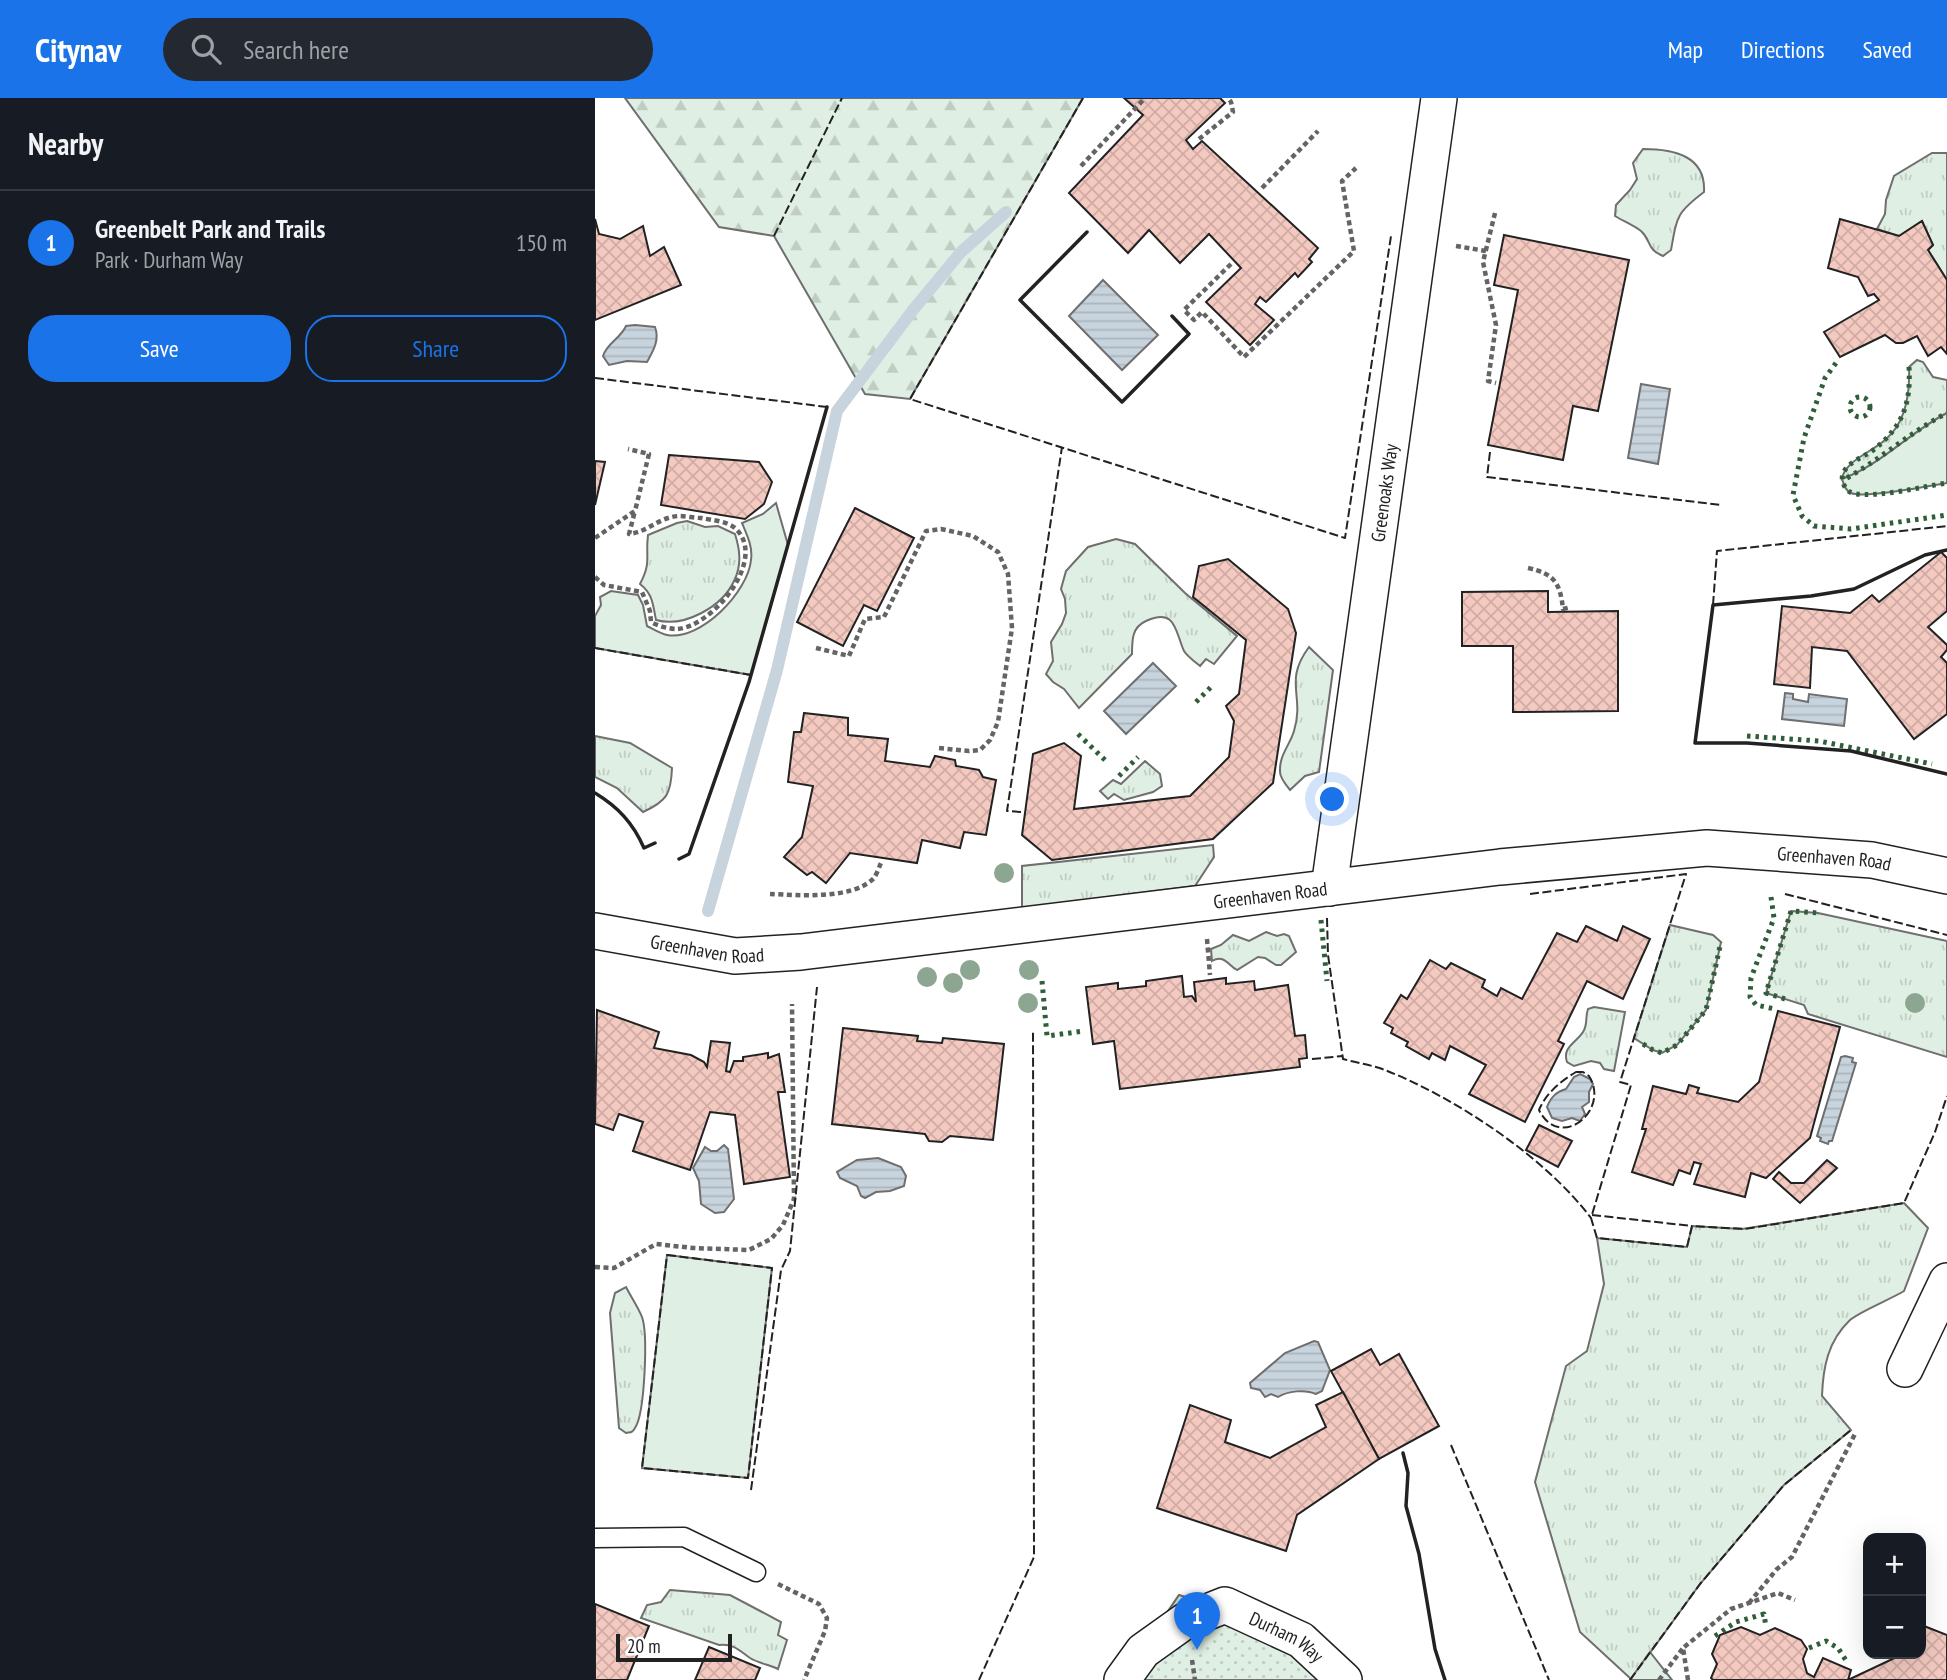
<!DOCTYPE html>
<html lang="en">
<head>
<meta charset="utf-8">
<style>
	body { margin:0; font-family:"PT Sans Narrow",sans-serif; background:#242831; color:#f1f3f6 }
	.controls { position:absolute; right:21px; bottom:21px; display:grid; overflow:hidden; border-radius:14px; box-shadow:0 7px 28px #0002 }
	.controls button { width:63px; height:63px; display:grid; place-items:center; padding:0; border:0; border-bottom:2px solid #363941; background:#171b24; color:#f1f3f6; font:35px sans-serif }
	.scale { position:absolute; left:21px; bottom:18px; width:116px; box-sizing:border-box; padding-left:7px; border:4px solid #222; border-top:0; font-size:19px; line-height:24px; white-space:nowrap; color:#222; -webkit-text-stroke:5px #fff; paint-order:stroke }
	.you { position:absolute; left:738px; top:702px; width:24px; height:24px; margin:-18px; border:5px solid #fff; border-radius:50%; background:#1a73e8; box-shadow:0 0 0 10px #1a73e833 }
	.badge { display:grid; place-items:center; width:46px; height:46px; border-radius:50%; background:#1a73e8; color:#fff; font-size:23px; font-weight:700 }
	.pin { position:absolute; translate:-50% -58px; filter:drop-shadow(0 2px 4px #0008) }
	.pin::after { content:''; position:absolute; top:37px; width:24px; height:21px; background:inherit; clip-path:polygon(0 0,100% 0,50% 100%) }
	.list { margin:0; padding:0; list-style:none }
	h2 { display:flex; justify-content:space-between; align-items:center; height:91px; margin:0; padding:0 28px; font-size:30px }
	h2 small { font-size:23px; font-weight:400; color:#9ea1a6 }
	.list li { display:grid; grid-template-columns:46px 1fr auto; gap:21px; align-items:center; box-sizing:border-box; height:105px; padding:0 28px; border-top:2px solid #363941 }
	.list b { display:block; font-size:26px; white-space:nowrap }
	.list p { margin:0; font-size:23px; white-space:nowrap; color:#9ea1a6 }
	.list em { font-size:23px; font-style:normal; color:#9ea1a6 }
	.actions { display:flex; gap:14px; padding:21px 28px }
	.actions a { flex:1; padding:16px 0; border:2px solid #1a73e8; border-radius:28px; text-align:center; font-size:24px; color:#1a73e8 }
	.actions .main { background:#1a73e8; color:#fff }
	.icon { flex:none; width:38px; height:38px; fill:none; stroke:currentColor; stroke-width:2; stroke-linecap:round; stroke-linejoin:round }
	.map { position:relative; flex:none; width:1352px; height:1582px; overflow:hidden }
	header { display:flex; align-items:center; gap:42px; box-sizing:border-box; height:98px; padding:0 35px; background:#1a73e8; color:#fff }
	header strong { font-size:33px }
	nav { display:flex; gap:38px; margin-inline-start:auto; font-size:24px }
	.search { width:490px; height:63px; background:#242831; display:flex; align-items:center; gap:18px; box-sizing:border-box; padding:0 24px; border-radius:38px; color:#9ea1a6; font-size:26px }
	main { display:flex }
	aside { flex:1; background:#171b24 }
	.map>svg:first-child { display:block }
	.grass { fill:url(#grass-tufts); stroke:#6f6f6f; stroke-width:2 }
	.forest { fill:url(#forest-firs); stroke:#6f6f6f; stroke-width:2 }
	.park { fill:url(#park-dots); stroke:#6f6f6f; stroke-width:2 }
	.garden { fill:#e0efe3; stroke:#6f6f6f; stroke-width:2 }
	.water { fill:url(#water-rules); stroke:#6f6f6f; stroke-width:2 }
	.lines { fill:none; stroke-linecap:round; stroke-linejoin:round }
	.stream { stroke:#c7d3dd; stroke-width:12 }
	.building { fill:url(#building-cross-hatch); stroke:#222; stroke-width:2 }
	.lane-casing { stroke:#222; stroke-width:21 }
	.street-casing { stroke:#222; stroke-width:38 }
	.path { stroke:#646464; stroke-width:4.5; stroke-dasharray:5 3.5; stroke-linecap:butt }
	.lane { stroke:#fff; stroke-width:18 }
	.street { stroke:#fff; stroke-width:35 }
	.hedge { stroke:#2f5e38; stroke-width:5; stroke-dasharray:3.5 5; stroke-linecap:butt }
	.fence { stroke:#222; stroke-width:2; stroke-dasharray:9 3.5; stroke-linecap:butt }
	.wall { stroke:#222; stroke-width:3.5 }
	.tree { fill:#8da692 }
	.labels { text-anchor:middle; stroke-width:5; stroke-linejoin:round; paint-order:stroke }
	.street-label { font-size:19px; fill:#222; stroke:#fff }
</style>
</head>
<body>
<header>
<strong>Citynav</strong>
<div class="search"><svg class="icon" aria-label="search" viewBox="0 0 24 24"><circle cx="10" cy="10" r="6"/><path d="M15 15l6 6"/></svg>Search here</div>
<nav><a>Map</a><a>Directions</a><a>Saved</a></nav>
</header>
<main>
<aside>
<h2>Nearby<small></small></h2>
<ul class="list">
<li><span class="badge">1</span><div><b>Greenbelt Park and Trails</b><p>Park · Durham Way</p></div><em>150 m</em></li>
</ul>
<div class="actions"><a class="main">Save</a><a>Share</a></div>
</aside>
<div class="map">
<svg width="1352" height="1582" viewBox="0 0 1352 1582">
	<defs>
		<pattern id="grass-tufts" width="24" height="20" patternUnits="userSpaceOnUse" patternTransform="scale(1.75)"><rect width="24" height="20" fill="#e0efe3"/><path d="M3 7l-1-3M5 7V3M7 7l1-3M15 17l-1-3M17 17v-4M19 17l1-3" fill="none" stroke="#c0cdc2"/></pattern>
		<pattern id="forest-firs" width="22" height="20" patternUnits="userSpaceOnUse" patternTransform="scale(1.75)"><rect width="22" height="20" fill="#e0efe3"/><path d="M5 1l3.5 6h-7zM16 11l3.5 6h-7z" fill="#c0cdc2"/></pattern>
		<pattern id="park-dots" width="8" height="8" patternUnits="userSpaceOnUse" patternTransform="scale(1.75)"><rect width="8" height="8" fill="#e0efe3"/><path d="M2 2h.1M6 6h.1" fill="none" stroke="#c0cdc2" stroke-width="1.8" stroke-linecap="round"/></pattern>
		<pattern id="water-rules" width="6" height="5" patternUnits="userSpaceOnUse" patternTransform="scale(1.75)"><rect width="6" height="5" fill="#c7d3dd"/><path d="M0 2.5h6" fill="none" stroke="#abb5bd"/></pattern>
		<pattern id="building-cross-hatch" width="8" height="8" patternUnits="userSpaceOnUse" patternTransform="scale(1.75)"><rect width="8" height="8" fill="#f3c9c0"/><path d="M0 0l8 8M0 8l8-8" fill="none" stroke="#d0aca5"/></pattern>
	</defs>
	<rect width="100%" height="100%" fill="#fff"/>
	<g class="grass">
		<path d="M1048 51C1079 51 1111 58 1109 94 1081 115 1082 119 1076 152L1068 158C1051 151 1057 143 1046 133 1038 127 1028 123 1020 118L1021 107 1035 92 1042 81 1038 65Z"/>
		<path d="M1337 55H1352V182L1333 152 1338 147 1327 123 1304 138 1282 131 1290 116 1291 102 1299 78Z"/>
		<path d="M1322 262 1328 264 1338 279 1352 282V315C1316 334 1286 367 1247 381 1250 362 1278 354 1291 341 1312 323 1315 294 1314 269Z"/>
		<path d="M92 423 110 429 123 428 140 436C145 452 147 467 139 483 127 509 89 530 61 522 58 507 58 496 45 486 57 463 50 459 53 437L82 425Z"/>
		<path d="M521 441 540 446 590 495 642 538 619 566 611 561 605 568C600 564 592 558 589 553 580 533 581 509 551 523 537 529 537 542 537 556L484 610 469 591 458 584 451 576 458 563 456 544 467 526 471 515 470 501 466 491 471 473 493 449Z"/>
		<path d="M714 549 738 572 724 674 710 678 695 692C691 687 685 680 685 674 684 657 695 647 699 633 710 597 688 584 714 549Z"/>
		<path d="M0 638 35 645 77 670C76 696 72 703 48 714L22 690 0 679Z"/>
		<path d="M550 663 565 676 567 688 558 694 529 702 519 696 513 701 505 693 518 682 526 686Z"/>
		<path d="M618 747 619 759 600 788 427 810V768Z"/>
		<path d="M1196 813 1223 815 1352 843V959L1213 916 1209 907 1171 895Z"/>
		<path d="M1075 827 1118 837 1126 844 1111 912 1082 947 1067 955 1058 952 1039 940Z"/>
		<path d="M671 834 682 838 689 836 694 838 701 854 686 867H681L670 860 663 859 642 872C633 867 629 856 617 863L616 851 626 847 638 837 654 843Z"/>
		<path d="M999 909 1030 914 1019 973 1009 971 1005 965 996 963 979 968 972 964C967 949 981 945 988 934 993 927 990 919 993 911Z"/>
		<path d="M1309 1105 1333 1130 1309 1193C1296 1201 1264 1214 1255 1222 1233 1243 1228 1269 1227 1298L1256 1332 1189 1387 1105 1486 1036 1581 985 1534 940 1384 971 1268 992 1253 1009 1186 1002 1140 1092 1149 1097 1128 1147 1131Z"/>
		<path d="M31 1189C36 1199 43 1209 47 1219 53 1236 50 1315 40 1330 37 1335 36 1334 31 1335L24 1330 15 1215 20 1195Z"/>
		<path d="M75 1492 135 1497 186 1524 183 1537 192 1542 183 1571C175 1567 163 1565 155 1560 145 1553 138 1545 124 1547L46 1520 52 1507 66 1504Z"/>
	</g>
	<path class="forest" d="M30 0H488L315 301 270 296 179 138 124 129Z"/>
	<path class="park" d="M584 1497 661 1521 749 1582H526Z"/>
	<g class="garden">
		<path d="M1352 315V385C1334 388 1270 401 1256 395 1250 392 1249 387 1247 381 1286 367 1315 334 1352 315Z"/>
		<path d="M181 405 193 447 156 577 0 550V518L6 507 5 499 16 493 43 497 48 507 52 528C58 531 66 536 72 537 106 543 153 494 156 462 158 449 152 437 147 425L168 416Z"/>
		<path d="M72 1157 177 1170 153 1380 47 1370Z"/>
		<path d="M1055 1554 1077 1582H1035Z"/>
	</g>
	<g class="water">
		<path d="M508 182 563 237 527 272 474 218Z"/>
		<path d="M40 227 60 229C65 242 58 253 52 264L32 263 14 267 8 258C12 245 25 241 31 228Z"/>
		<path d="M1046 286 1075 291 1063 366 1033 360Z"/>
		<path d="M558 565 581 588 531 636 509 613Z"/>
		<path d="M1190 595 1198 596V601L1213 604 1214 596 1252 601 1249 628 1187 621Z"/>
		<path d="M1250 958 1258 960 1257 964 1261 965 1237 1043H1234L1233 1046 1225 1043 1226 1040 1222 1038 1246 959Z"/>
		<path d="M985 976 995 981 998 986 994 994V1004L987 1009 990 1016 985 1023 977 1020 967 1023 957 1020 952 1009C956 999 961 994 971 991L979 979Z"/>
		<path d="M129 1047 133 1051 139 1101 129 1114 120 1115 106 1106 104 1083 98 1070 110 1049 116 1053H122Z"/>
		<path d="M283 1060 306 1069 311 1078 309 1088 295 1093 281 1094 270 1100 266 1098 262 1088 245 1080 242 1074 262 1062Z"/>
		<path d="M719 1243 723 1244 735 1272 727 1293 721 1296C710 1291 693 1293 683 1299L676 1296 670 1299 665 1292 656 1290 655 1285 690 1255Z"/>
	</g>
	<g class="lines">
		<path class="stream" d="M113 813 182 572 242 313 318 212 366 154 411 114"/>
	</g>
	<g class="building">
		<path d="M529 0H625L630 5 591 42 598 51 607 43 723 150 714 161 717 164 703 179 700 175 671 204 665 199 660 206 679 222 655 247 611 204 646 170 614 136 585 165 554 132 533 155 474 95 548 17Z"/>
		<path d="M0 121 4 136 25 141 48 128 55 158 69 149 86 187 0 222Z"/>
		<path d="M1245 121 1304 138 1327 123 1338 147 1333 152 1352 182V256L1346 249 1333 258 1322 238 1308 245H1301L1290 237 1245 259 1229 234 1284 202 1279 196 1273 198 1263 179 1233 170Z"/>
		<path d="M909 137 1034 162 1003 313 978 308 968 362 893 347 923 192 899 187Z"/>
		<path d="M74 357 164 364 177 384 169 406 150 421 66 407Z"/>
		<path d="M0 363 10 364 0 407Z"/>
		<path d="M260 410 319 440 282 513 269 507 248 548 202 524Z"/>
		<path d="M1346 454 1352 460V513L1333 529 1352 547V552L1346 559 1352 565V616L1319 641 1252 553 1217 549 1215 590 1179 586 1187 508 1255 515 1277 497 1284 504Z"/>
		<path d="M633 461 693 511 701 535 678 685 618 741 457 762 427 737 438 656 469 645 486 658 479 711 595 698 634 659 639 623 631 608 644 596 651 542 598 499 604 468Z"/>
		<path d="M953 493V514L1023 513V613L918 614V548H867V494Z"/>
		<path d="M209 615 253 620V637L293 641 290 663 335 669 340 658 360 662 361 668 384 672 388 679 401 682 391 737 369 734 365 750 327 742 322 765 255 755 231 785 217 774 212 777 189 759 207 739 218 688 193 684 199 634H206Z"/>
		<path d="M991 828 1022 843 1028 828 1055 841 1028 901 992 883 963 943 969 946 930 1024 874 996 891 967 855 948 850 962 837 955 834 961 811 948 813 944 796 935 798 930 789 925 806 897 812 901 835 862 851 871 856 865 890 882 887 889 902 898 906 890 927 901 962 835 982 844Z"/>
		<path d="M587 878 589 899 597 898 601 904 599 884 631 880V886L659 883 660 892 693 887 700 938 710 937 712 960 704 961 705 969 525 991 519 943 498 946 491 889 523 885V891L551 888V883Z"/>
		<path d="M2 912 64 934 59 950 96 957 109 964 112 969 116 943 135 945 131 973 135 974 139 963H148V959L173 955V960L184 956 190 994H183L195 1079 149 1086 140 1017 115 1014 95 1072 38 1053 48 1024 24 1016 18 1032 0 1026Z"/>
		<path d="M1183 913 1245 929 1215 1040 1171 1080 1156 1075 1150 1099 1099 1086 1106 1066 1099 1064 1095 1076 1084 1072 1078 1087 1037 1074 1051 1031H1047L1058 988 1091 996 1094 987 1104 990 1102 995 1143 1004 1164 984Z"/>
		<path d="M248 930 323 938 322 943 347 945 348 940 409 946 398 1042 355 1038 347 1044 334 1043 330 1036 237 1026Z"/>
		<path d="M944 1027 977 1043 963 1069 931 1052Z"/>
		<path d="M1232 1062 1242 1070 1205 1105 1178 1081 1184 1074 1196 1085H1209Z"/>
		<path d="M776 1251 785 1267 804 1256 844 1328 784 1361 736 1273Z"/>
		<path d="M748 1294 784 1361 702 1417 691 1453 562 1410 595 1307 636 1322 630 1344 675 1360 731 1329 721 1307Z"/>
		<path d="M0 1506 54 1528 32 1582H0Z"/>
		<path d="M1329 1528 1352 1537V1582H1118L1116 1580 1122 1566 1117 1556 1125 1537 1146 1529 1165 1537 1180 1530 1206 1542 1212 1551 1208 1561 1212 1575 1219 1579 1228 1560 1256 1572 1253 1582 1308 1556H1326V1535Z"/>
		<path d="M114 1549 165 1570 160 1582H100Z"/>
	</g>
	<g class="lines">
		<g class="lane-casing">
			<path id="lane" d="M0 1440 89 1439 161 1474"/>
		</g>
		<g class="street-casing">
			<g id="street">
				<path id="s1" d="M734 790 844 0"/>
				<path id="s2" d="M0 833 140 858 206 854 905 769 1112 750 1277 762 1352 778"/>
				<path d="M1310 1271 1352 1183"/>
				<path id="s3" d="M527 1582 548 1553 590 1523 630 1507 706 1542 749 1582"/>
			</g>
		</g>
		<g class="path">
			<path d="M604 41 638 14 636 4 633 0"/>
			<path d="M486 68 550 0"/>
			<path d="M667 90 723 33"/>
			<path d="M900 115 888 164 901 227 893 283 901 285"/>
			<path d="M861 148 891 153"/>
			<path d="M636 166 589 212 599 222 607 214 649 259 759 153 747 83 761 70"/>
			<path d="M0 440 40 413 54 356 33 351"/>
			<path d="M933 470C959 476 965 484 968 511L976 509"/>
			<path d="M0 479 9 487 47 494 55 513 56 524C63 528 74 531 82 531 117 529 173 462 141 431 133 423 116 422 106 420 99 420 91 418 84 418 64 419 53 434 34 436L40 413"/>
			<path d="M221 550 254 558 270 521 289 519 331 433 346 431 378 438 403 454 413 476 417 530 403 624 395 642 385 652 374 653 343 650"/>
			<path d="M175 796C203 797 258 802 279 780 282 776 284 769 286 765"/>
			<path d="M612 841 615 877"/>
			<path d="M0 1169 19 1170 61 1146 98 1150 154 1152 176 1141 188 1127 199 1101 197 906"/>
			<path d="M183 1486 224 1506 232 1520 230 1533 209 1582"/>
			<path d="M1154 1505 1182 1471 1197 1459 1260 1336"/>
			<path d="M597 1562 600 1582"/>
			<path d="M1064 1582 1088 1550"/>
			<path d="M1093 1582 1088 1550 1136 1511 1183 1495 1200 1502"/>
		</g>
		<use href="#lane" class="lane"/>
		<use href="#street" class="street"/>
		<g class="hedge">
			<path d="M1241 265 1230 280 1209 340 1198 397 1207 418 1219 428 1256 431 1352 417"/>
			<path d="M1314 269C1316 306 1308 329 1277 353 1268 359 1256 363 1250 372 1247 376 1246 381 1249 387 1251 392 1255 395 1261 396 1287 399 1325 389 1352 385"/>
			<circle cx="1265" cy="309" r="10"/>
			<path d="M1252 380C1287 360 1317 333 1352 315"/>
			<path d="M601 604 616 589"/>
			<path d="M483 636 511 663"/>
			<path d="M1152 638 1224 643 1337 666"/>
			<path d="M524 678 543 659"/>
			<path d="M1176 799 1179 820 1156 880 1155 899 1161 907 1180 911"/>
			<path d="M726 822 732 883"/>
			<path d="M447 883 452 938 489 933"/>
			<path d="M1190 901 1171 895 1196 813 1223 815"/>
			<path d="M1048 946 1058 952 1067 955 1082 947 1111 912 1126 844"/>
			<path d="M1120 1538 1141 1524 1169 1516 1171 1529"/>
			<path d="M1214 1550 1231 1543 1243 1550 1252 1564"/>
		</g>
		<g class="fence">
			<path d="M488 0 315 301 750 440 796 138"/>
			<path d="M179 138 247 0"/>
			<path d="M0 280 232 309"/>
			<path d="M895 354 892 379 1126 407"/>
			<path d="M1118 507 1122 453 1352 428"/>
			<path d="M0 550 156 577"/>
			<path d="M426 714 412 713 467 349"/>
			<path d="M935 796 1091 776 1025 984 1036 987 996 1120 1002 1140 1092 1149 1097 1128 1150 1131 1309 1105 1340 1034 1352 998"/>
			<path d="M1190 796 1352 837"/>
			<path d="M732 820 733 857 748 961C762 965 777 967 790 972 861 1000 950 1059 996 1120"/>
			<path d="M717 961 748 958"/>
			<path d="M981 974H988L994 978C1016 1012 965 1054 944 1012 951 995 966 983 981 974Z"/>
			<path d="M997 1117 1097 1128"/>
			<path d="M72 1157 177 1170 153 1380 47 1370Z"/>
			<path d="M856 1347 954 1582"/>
			<path d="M156 1392 186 1172 195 1153 222 889"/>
			<path d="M384 1582 439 1459 438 932"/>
			<path d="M1035 1582 1105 1486 1189 1387 1256 1332"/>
		</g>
		<g class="wall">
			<path d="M492 134 425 202 527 304 594 236 577 218"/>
			<path d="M1352 452 1330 457 1259 491 1216 498 1118 507 1100 645H1152L1256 653 1352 676"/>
			<path d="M0 695C23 709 38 725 49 750L60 745"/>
			<path d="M84 761 94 756 154 584 232 309"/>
			<path d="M808 1355 813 1375 811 1408 824 1456 840 1551 850 1582"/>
		</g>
	</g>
	<g class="tree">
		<circle cx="409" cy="775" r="10"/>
		<circle cx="375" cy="872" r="10"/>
		<circle cx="434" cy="872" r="10"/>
		<circle cx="332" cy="879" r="10"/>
		<circle cx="358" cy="885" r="10"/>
		<circle cx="433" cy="905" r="10"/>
		<circle cx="1320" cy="905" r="10"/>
	</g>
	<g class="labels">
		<g class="street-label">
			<text dy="7" stroke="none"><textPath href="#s1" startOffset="399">Greenoaks Way</textPath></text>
			<text dy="7" stroke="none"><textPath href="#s2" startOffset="1248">Greenhaven Road</textPath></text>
			<text dy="7" stroke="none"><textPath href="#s2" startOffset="681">Greenhaven Road</textPath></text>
			<text dy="7" stroke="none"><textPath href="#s2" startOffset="114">Greenhaven Road</textPath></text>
			<text dy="7" stroke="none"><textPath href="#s3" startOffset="200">Durham Way</textPath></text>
		</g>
	</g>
</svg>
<div class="controls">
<button>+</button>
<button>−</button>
</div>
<div class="scale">20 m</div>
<div class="you"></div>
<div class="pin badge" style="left:602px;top:1552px">1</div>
</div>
</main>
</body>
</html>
